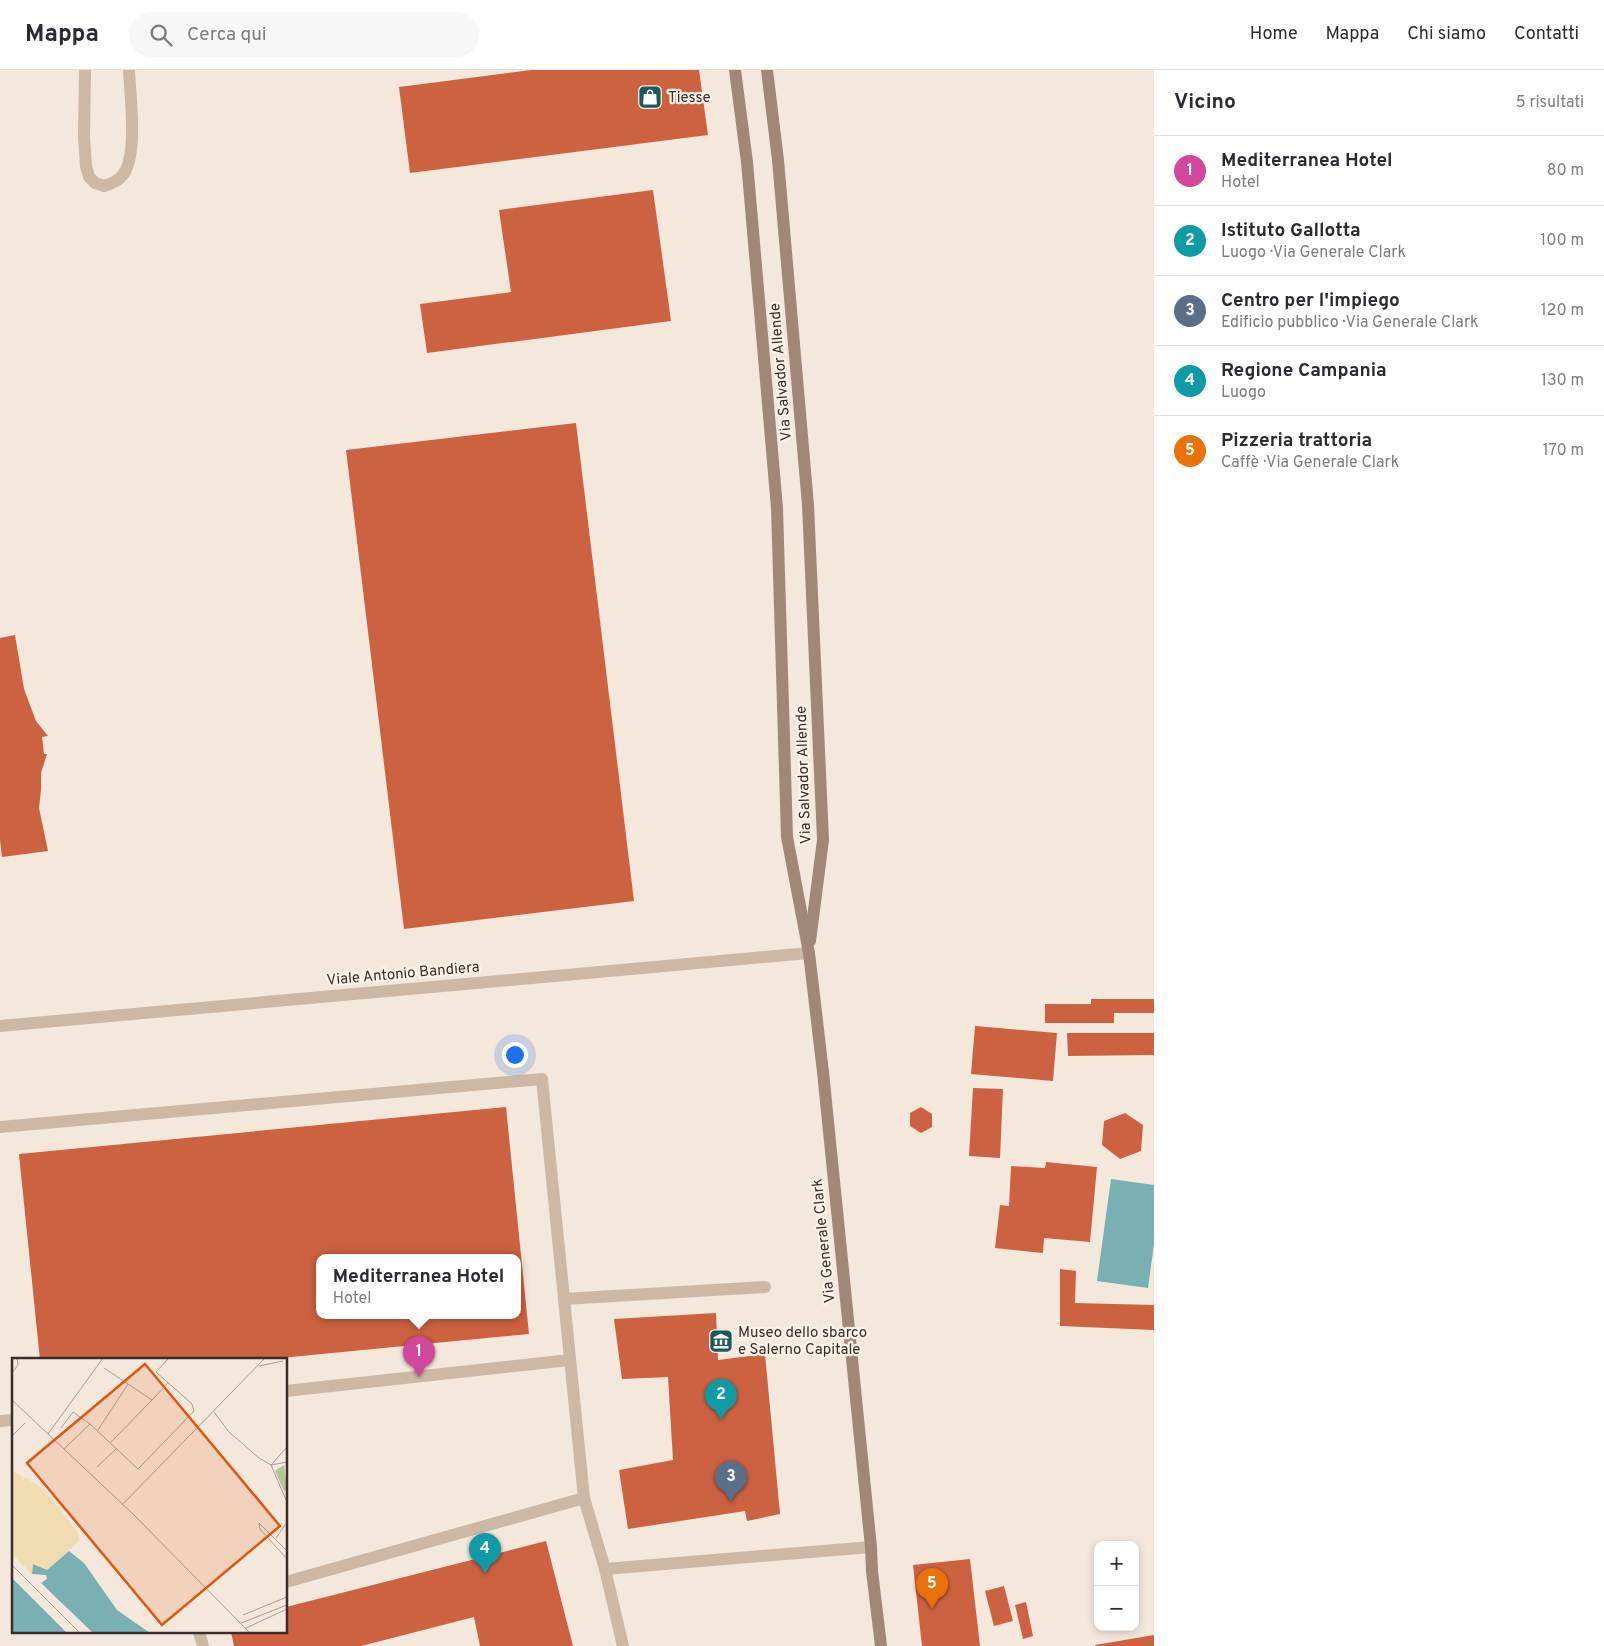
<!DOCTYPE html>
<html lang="it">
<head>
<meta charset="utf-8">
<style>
	body { margin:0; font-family:Overpass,sans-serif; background:#f7f7f7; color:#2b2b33 }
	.controls { position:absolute; right:15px; bottom:15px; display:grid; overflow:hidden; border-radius:10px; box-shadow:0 2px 8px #0003 }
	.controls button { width:45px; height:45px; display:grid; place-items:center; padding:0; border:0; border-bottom:1px solid #e1e1e2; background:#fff; color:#2b2b33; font:25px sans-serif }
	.you { position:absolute; left:514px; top:984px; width:18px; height:18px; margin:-12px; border:4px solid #fff; border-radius:50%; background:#1a73e8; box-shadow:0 0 0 8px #1a73e833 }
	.badge { display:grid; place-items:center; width:32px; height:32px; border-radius:50%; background:#d93025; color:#fff; font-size:16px; font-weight:700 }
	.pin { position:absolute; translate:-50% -41px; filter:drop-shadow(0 1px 2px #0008) }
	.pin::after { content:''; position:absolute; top:26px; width:18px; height:15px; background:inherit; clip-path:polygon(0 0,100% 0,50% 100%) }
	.popup { position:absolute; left:316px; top:1184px; width:205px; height:65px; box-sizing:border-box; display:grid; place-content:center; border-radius:10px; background:#fff; filter:drop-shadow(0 1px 4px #0005); font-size:16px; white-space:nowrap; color:#7c7c81 }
	.popup b { font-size:19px; color:#2b2b33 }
	.popup::after { content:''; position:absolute; left:50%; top:100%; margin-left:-10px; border:10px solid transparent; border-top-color:#fff }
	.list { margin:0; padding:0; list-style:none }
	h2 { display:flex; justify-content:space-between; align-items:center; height:65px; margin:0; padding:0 20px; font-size:21px }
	h2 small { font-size:16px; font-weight:400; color:#7c7c81 }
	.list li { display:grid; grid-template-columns:32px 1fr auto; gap:15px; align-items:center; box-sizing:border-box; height:70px; padding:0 20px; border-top:1px solid #e1e1e2 }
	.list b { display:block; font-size:19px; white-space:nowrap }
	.list p { margin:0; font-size:16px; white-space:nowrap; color:#7c7c81 }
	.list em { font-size:16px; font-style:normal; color:#7c7c81 }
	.icon { flex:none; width:28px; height:28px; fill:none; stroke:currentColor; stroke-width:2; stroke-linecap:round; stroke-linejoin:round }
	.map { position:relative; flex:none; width:1154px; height:1576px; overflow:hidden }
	header { display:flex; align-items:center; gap:30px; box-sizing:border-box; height:70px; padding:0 25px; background:#fff; border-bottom:1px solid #e1e1e2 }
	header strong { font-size:24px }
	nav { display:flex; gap:28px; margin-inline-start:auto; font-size:18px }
	.search { width:350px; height:45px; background:#f7f7f7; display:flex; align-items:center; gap:12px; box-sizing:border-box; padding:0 18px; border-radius:28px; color:#7c7c81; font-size:19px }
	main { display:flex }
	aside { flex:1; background:#fff }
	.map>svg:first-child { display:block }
	.water { fill:#79b0b3 }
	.building { fill:#cd6240; fill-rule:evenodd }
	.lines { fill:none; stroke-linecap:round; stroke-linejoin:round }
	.service { stroke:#cdb8a6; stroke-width:12 }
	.minor { stroke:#cdb8a6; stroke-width:12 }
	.secondary { stroke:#a08778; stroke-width:12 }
	.labels { text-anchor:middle; stroke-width:4.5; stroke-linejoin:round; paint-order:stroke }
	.poi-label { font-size:15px; fill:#382d28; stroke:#fbf2e8; text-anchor:start }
	.street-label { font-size:15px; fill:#382d28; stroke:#fbf2e8 }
	.inset-road { fill:none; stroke:#a99d94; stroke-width:1 }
	.view { fill:#df570d; fill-opacity:0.15; stroke:#df570d; stroke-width:2.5 }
	.inset-edge { fill:none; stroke:#382d28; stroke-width:2.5 }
</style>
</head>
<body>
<header>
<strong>Mappa</strong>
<div class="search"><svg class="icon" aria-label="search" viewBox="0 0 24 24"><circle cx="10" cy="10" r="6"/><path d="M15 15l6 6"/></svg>Cerca qui</div>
<nav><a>Home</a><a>Mappa</a><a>Chi siamo</a><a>Contatti</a></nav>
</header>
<main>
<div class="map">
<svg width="1154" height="1576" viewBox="0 0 1154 1576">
	<rect width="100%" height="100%" fill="#f4e8dc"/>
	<path class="water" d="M1111 1109 1154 1115V1174L1148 1218 1097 1211Z"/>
	<g class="building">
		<path d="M531 0H699L708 65 410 103 399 17Z"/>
		<path d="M653 120 671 251 427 283 420 234 511 222 499 140Z"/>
		<path d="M576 353 634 831 404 859 346 380Z"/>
		<path d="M15 565 24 619 36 651 48 666 42 667 44 684H47L41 703V720L39 738 48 781 2 787 0 770V568Z"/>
		<path d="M1091 929H1154V943H1114V953H1045V934H1091Z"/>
		<path d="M975 956 1057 963 1053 1011 971 1004Z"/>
		<path d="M1067 963H1154V985L1068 986Z"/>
		<path d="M973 1018 1003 1019 1000 1088 969 1086Z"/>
		<path d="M506 1037 529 1264 260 1290H40L19 1084ZM320 1188H518V1246H320Z"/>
		<path d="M921 1037 932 1044V1057L921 1063 910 1056V1043Z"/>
		<path d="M1125 1043 1143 1055 1141 1081 1120 1089 1102 1075 1104 1051Z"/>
		<path d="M1046 1092 1097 1097 1090 1172 1044 1168 1043 1183 995 1178 1000 1135 1009 1136 1011 1096 1045 1098Z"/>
		<path d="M1060 1199 1076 1201 1075 1233 1154 1235V1260L1060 1256Z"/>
		<path d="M716 1243 718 1290 765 1284 780 1444 747 1451 745 1441 628 1459 619 1400 673 1390 668 1307 622 1309 614 1249Z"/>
		<path d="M546 1471 573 1576H480L474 1547 361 1576H234L231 1562H286V1537Z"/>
		<path d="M970 1489 980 1576H922L913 1495Z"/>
		<path d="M1004 1516 1013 1551 994 1556 985 1521Z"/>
		<path d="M1026 1532 1033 1566 1023 1569 1015 1535Z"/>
		<path d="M1154 1565V1576H1095V1575Z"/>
	</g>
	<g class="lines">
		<g class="service">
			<path d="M0 1057 542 1009 584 1428 605 1499 871 1477"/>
			<path d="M564 1229 765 1217"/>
			<path d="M286 1321 570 1290"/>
			<path d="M0 1351 14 1350"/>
			<path d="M605 1499 623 1576"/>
			<path d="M286 1512 584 1428"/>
			<path d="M199 1562 203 1576"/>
		</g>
		<g class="minor">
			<path d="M85 0 84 67 86 96 89 107 95 113 104 116C110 114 117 112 121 107 139 90 130 25 129 0"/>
			<path d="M0 956 809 883"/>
		</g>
		<g class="secondary">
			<path d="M735 0 747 92 777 438 787 767 809 883 823 1002 871 1477 872 1501 881 1576"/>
			<path d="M767 0 778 90 808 435 823 770 810 871"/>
		</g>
	</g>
	<defs>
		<g id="shop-square" transform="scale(1.25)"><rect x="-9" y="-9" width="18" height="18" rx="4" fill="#1a585d" stroke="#fbf2e8"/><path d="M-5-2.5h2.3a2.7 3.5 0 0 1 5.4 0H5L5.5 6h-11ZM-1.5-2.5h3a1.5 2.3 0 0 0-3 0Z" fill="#fff"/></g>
		<g id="museum-square" transform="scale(1.25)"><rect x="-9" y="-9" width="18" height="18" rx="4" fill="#1a585d" stroke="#fbf2e8"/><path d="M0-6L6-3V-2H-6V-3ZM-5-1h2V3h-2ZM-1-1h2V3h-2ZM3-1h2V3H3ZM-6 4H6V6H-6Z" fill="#fff"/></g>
	</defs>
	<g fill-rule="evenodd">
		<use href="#shop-square" x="650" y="27"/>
		<use href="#museum-square" x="721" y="1271"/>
	</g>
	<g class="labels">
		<g class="poi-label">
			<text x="668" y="32">Tiesse</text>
			<text x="738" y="1267">Museo dello sbarco<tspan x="738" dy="17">e Salerno Capitale</tspan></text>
		</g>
		<g class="street-label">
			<text transform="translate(780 302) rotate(-95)" y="5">Via Salvador Allende</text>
			<text transform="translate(803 705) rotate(-92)" y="5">Via Salvador Allende</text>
			<text transform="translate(403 903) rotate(-5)" y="5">Viale Antonio Bandiera</text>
			<text transform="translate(823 1171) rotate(-96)" y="5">Via Generale Clark</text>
		</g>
	</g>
	<g transform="translate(12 1288)">
		<rect width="275" height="275" fill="#f4e8dc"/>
		<path d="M272 107 275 132 272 133 263 113Z" fill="#b6c49a"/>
		<path d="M0 112 11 119 9 124 13 119 33 132 66 175 67 183 35 212 20 207V216L0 196Z" fill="#f1dbb0"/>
		<path d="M57 193 72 205 105 252 138 275H81L29 225 35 221 34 217 20 216 21 206 35 212ZM0 220 55 275H0Z" fill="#79b0b3"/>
		<path class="inset-road" d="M247 8 271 3M92 10 140 42 99 84M0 15 6 7 5 0M0 42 122 157 238 275M140 42 156 25M202 54 217 74 247 100 259 107 275 104M49 70 61 54 78 66M86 72 116 26M36 76 91 0M1 77 13 65M275 89 259 107 275 144M52 91 78 66 126 111 182 53 180 46 144 14 157 0M85 109 105 90M110 147 253 0M247 165 248 171 275 201M247 165 275 193M264 180 275 164M0 207 68 275M231 257 275 239M229 265 275 247M234 270 275 251"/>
		<path class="view" d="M133 6 268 168 150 267 15 105Z"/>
		<rect width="275" height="275" class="inset-edge"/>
	</g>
</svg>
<div class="controls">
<button>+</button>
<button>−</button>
</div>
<div class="you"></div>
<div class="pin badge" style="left:419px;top:1307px;background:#d1479c">1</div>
<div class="popup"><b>Mediterranea Hotel</b>Hotel</div>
<div class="pin badge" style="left:721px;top:1350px;background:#0f9aa8">2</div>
<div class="pin badge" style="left:731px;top:1432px;background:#5c6f8a">3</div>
<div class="pin badge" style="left:485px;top:1504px;background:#0f9aa8">4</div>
<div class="pin badge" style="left:932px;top:1539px;background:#e8710a">5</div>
</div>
<aside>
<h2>Vicino<small>5 risultati</small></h2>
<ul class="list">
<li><span class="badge" style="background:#d1479c">1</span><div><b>Mediterranea Hotel</b><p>Hotel</p></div><em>80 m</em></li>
<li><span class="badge" style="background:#0f9aa8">2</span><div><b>Istituto Gallotta</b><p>Luogo · Via Generale Clark</p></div><em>100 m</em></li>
<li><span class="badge" style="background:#5c6f8a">3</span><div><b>Centro per l'impiego</b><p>Edificio pubblico · Via Generale Clark</p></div><em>120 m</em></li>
<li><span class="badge" style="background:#0f9aa8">4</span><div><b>Regione Campania</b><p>Luogo</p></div><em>130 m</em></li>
<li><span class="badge" style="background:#e8710a">5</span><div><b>Pizzeria trattoria</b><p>Caffè · Via Generale Clark</p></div><em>170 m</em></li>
</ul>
</aside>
</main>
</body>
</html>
